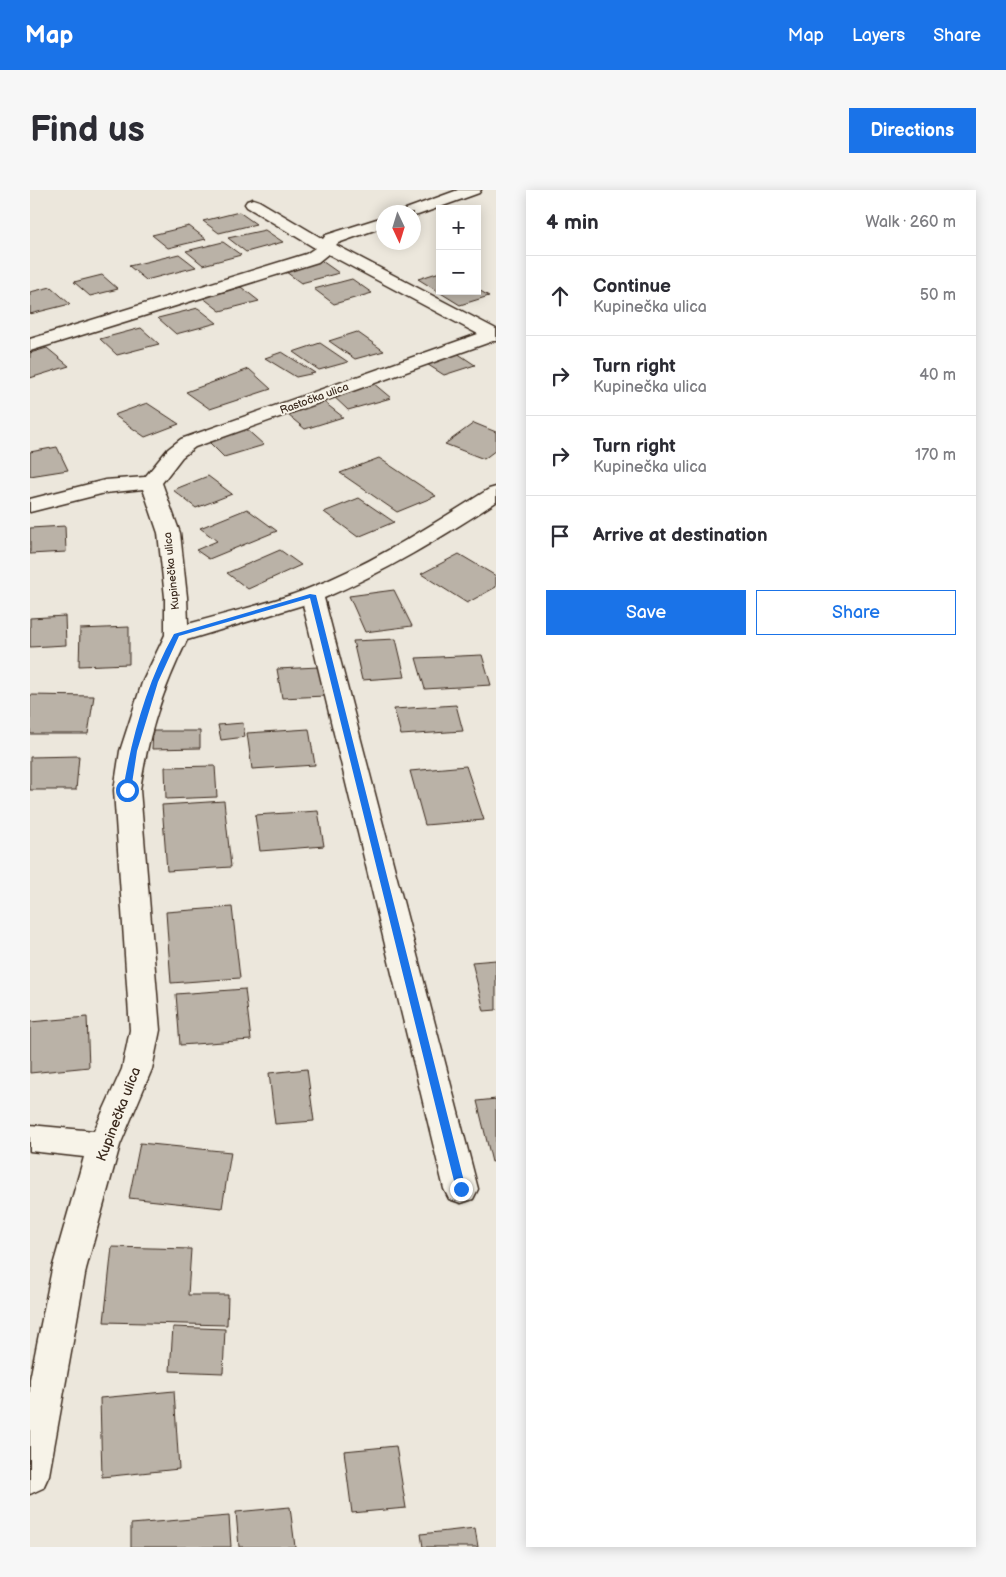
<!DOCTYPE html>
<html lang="en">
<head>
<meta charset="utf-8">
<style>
	body { margin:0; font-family:"Balsamiq Sans",sans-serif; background:#f7f7f7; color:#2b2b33 }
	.controls { position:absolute; right:15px; top:15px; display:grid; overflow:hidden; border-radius:0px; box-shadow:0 2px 12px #0003 }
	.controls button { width:45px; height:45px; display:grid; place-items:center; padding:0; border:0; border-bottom:1px solid #e1e1e2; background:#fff; color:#2b2b33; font:25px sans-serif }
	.compass { position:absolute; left:346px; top:15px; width:45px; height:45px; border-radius:50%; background:#fff; box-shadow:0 2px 12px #0003; rotate:176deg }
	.stop { position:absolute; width:15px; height:15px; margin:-11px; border:4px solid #1a73e8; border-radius:50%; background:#fff }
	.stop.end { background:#1a73e8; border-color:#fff; box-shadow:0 1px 5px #0008 }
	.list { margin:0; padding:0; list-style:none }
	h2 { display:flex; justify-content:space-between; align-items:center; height:65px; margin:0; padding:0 20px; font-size:21px }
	h2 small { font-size:16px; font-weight:400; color:#7c7c81 }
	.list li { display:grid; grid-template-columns:32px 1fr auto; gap:15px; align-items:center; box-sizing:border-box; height:80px; padding:0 20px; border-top:1px solid #e1e1e2 }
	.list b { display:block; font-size:19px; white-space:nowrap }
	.list p { margin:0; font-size:16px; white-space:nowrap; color:#7c7c81 }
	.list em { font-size:16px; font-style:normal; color:#7c7c81 }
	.actions { display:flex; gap:10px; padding:15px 20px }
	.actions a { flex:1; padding:11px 0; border:1px solid #1a73e8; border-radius:0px; text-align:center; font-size:18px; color:#1a73e8 }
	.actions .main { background:#1a73e8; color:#fff }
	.icon { flex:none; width:28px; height:28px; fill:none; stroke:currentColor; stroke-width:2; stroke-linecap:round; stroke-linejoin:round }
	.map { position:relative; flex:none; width:466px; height:1357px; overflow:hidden; border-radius:0px }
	header { display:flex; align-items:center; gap:30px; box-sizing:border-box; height:70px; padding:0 25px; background:#1a73e8; color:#fff }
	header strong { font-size:24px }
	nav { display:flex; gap:28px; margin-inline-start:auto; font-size:18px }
	.intro { display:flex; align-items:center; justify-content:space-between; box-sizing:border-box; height:120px; padding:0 30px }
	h1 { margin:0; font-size:35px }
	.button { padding:12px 22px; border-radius:0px; background:#1a73e8; color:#fff; font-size:18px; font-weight:700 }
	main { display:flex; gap:30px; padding:0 30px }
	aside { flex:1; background:#fff; border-radius:0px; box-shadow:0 2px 12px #0003 }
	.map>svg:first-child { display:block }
	.building { fill:#bab2a7; stroke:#3b2a1e }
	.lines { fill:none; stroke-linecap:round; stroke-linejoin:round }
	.minor-casing { stroke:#3b2a1e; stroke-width:3 }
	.minor { fill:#f7f3e8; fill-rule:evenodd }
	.route { fill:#1a73e8 }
	.labels { text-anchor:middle; stroke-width:4; stroke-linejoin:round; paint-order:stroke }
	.far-street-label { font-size:11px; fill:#3b2a1e; stroke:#f7f3e8 }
	.street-label { font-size:14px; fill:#3b2a1e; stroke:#f7f3e8 }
</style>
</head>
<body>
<header>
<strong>Map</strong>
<nav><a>Map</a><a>Layers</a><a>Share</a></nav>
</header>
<div class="intro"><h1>Find us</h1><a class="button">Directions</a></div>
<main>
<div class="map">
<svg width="466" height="1357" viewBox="0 0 466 1357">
	<rect width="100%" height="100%" fill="#ece7dc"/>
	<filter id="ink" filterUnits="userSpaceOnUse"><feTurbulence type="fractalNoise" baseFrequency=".02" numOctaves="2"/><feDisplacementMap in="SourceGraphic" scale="10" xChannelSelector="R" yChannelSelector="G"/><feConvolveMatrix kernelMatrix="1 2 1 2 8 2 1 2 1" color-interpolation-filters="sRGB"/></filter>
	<g filter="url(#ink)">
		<g class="building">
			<path d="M209 22 226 34 189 43 173 31Z"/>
			<path d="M159 36 176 49 138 58 122 45Z"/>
			<path d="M235 40 253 52 216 62 198 48Z"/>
			<path d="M193 52 211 65 173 75 156 61Z"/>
			<path d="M149 64 166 77 116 90 99 76Z"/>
			<path d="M289 69 309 83 271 93 252 79Z"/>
			<path d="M410 82V101H447V99L459 106 430 115 388 89Z"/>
			<path d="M72 85 88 99 60 106 44 92Z"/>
			<path d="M322 89 342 103 304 114 284 99Z"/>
			<path d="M21 97 40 114 0 124V102Z"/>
			<path d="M211 97 229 111 190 121 172 107Z"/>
			<path d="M168 118 187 133 146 144 128 128Z"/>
			<path d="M111 138 129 154 87 165 70 149Z"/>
			<path d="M327 142 354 161 325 169 299 151Z"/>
			<path d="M290 153 318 172 289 180 263 162Z"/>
			<path d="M17 158 39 176 0 188V163Z"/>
			<path d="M424 161 445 175 414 185 392 171Z"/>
			<path d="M252 162 285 183 266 187 235 168Z"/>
			<path d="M219 179 241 199 180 219 156 202Z"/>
			<path d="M343 193 361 208 318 220 301 204Z"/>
			<path d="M290 209 313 227 275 239 253 221Z"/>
			<path d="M117 213 149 234 115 247 84 225Z"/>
			<path d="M444 233 466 242V260L454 269 415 254Z"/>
			<path d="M214 237 234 255 194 267 175 248Z"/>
			<path d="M27 257 38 280 0 286V262Z"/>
			<path d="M349 268 406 306 367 322 310 283Z"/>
			<path d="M178 286 202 304 166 318 143 300Z"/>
			<path d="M329 308 364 332 328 347 294 322Z"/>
			<path d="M217 319 247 341 179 369 166 360 187 351 170 338Z"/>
			<path d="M35 336 36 362 0 364V338Z"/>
			<path d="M250 360 271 375 218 399 197 383Z"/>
			<path d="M429 364 466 386V397L437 413 391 384Z"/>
			<path d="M364 400 382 436 335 442 319 406Z"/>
			<path d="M35 426 36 455 0 457V428Z"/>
			<path d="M99 437V474L49 476 50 439Z"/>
			<path d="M366 449 375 487 332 490 323 451Z"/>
			<path d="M452 465 461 495 395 499 386 468Z"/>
			<path d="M289 477 295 506 252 508 247 479Z"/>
			<path d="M0 505 64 506 58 544H0Z"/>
			<path d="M426 515 433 541 371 545 364 519Z"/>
			<path d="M213 533 215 547 191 550 188 535Z"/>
			<path d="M279 539 285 575 222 579 217 543Z"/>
			<path d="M123 541H170V558L122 559Z"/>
			<path d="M49 566 46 600H0V567Z"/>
			<path d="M185 576 187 607 136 609 135 577Z"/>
			<path d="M436 576 454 630 395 635 380 581Z"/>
			<path d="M194 611 201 677 137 681 132 615Z"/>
			<path d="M288 621 294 656 230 661 225 625Z"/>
			<path d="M202 717 210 788 141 793 136 722Z"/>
			<path d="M466 770V820L454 821 442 772Z"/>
			<path d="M215 799 221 850 150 855 146 804Z"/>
			<path d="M57 827 59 877 0 883V832Z"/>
			<path d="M277 879 284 931 245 934 239 883Z"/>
			<path d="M466 909V971L462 972 447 911Z"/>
			<path d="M110 953 201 962 192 1018 99 1008Z"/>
			<path d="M82 1057 161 1059 158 1105H198L197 1135 74 1132Z"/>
			<path d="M143 1137 195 1139 193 1183 140 1181Z"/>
			<path d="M144 1201 149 1279 72 1287 70 1208Z"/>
			<path d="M366 1256 376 1318 322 1323 314 1261Z"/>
			<path d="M260 1317 265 1357H209L206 1322Z"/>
			<path d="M199 1326 201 1357H101V1334Z"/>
			<path d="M445 1338 448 1357H393L391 1344Z"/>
		</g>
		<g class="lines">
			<g class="minor-casing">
				<g id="minor">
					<path d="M428 0H451L449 3 388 25 383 26V22H374L376 19Z"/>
					<path d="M223 9 229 11 293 49 296 45 353 27V37L308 53 306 55 466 139V151H463L165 257 152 267 132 293 150 343 157 407 158 434C197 423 238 414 275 400 340 375 400 336 459 299L466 297V312C411 348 355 382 294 408L448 999 443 1009 431 1013 419 1009 414 999 273 415 157 450C132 501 118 544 110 600L130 840 122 879 90 955 56 1079 19 1285 13 1298 0 1304V1189L22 1079 54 967 0 961V935L64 941 92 879 100 840 84 600 90 561 112 493 135 445V407L128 343 113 299 75 303 0 322V309L75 290 115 287 138 259 151 249 448 144 298 64 288 72 0 161V149L276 64 285 58 217 17 215 14 217 11Z"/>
				</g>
			</g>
			<use href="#minor" class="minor"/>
		</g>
	</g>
	<path class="route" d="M280 404 286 405 436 999 431 1003 426 999 280 408 149 446 128 492 107 561 101 600 97 602 93 600C102 546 117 492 144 444Z"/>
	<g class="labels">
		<g class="far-street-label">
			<text transform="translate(284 208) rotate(-20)" y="4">Rastočka ulica</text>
			<text transform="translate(141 381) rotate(-96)" y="4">Kupinečka ulica</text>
		</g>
		<g class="street-label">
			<text transform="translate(88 924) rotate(-69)" y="5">Kupinečka ulica</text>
		</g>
	</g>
</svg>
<div class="controls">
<button>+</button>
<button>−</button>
</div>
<svg class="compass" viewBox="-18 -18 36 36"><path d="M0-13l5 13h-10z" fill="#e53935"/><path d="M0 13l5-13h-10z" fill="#7c7c81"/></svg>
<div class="stop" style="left:97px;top:600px"></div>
<div class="stop end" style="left:431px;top:999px"></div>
</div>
<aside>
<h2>4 min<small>Walk · 260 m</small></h2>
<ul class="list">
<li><svg class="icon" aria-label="ahead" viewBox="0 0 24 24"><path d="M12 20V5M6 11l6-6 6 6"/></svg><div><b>Continue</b><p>Kupinečka ulica</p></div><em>50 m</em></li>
<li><svg class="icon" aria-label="right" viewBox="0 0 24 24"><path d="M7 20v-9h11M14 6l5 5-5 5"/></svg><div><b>Turn right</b><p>Kupinečka ulica</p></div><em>40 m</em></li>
<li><svg class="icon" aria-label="right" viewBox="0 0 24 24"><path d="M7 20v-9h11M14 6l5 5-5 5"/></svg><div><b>Turn right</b><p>Kupinečka ulica</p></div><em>170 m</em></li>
<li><svg class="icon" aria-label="arrive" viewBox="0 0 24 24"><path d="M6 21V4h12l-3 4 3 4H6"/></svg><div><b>Arrive at destination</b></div></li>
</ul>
<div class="actions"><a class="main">Save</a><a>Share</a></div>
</aside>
</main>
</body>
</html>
